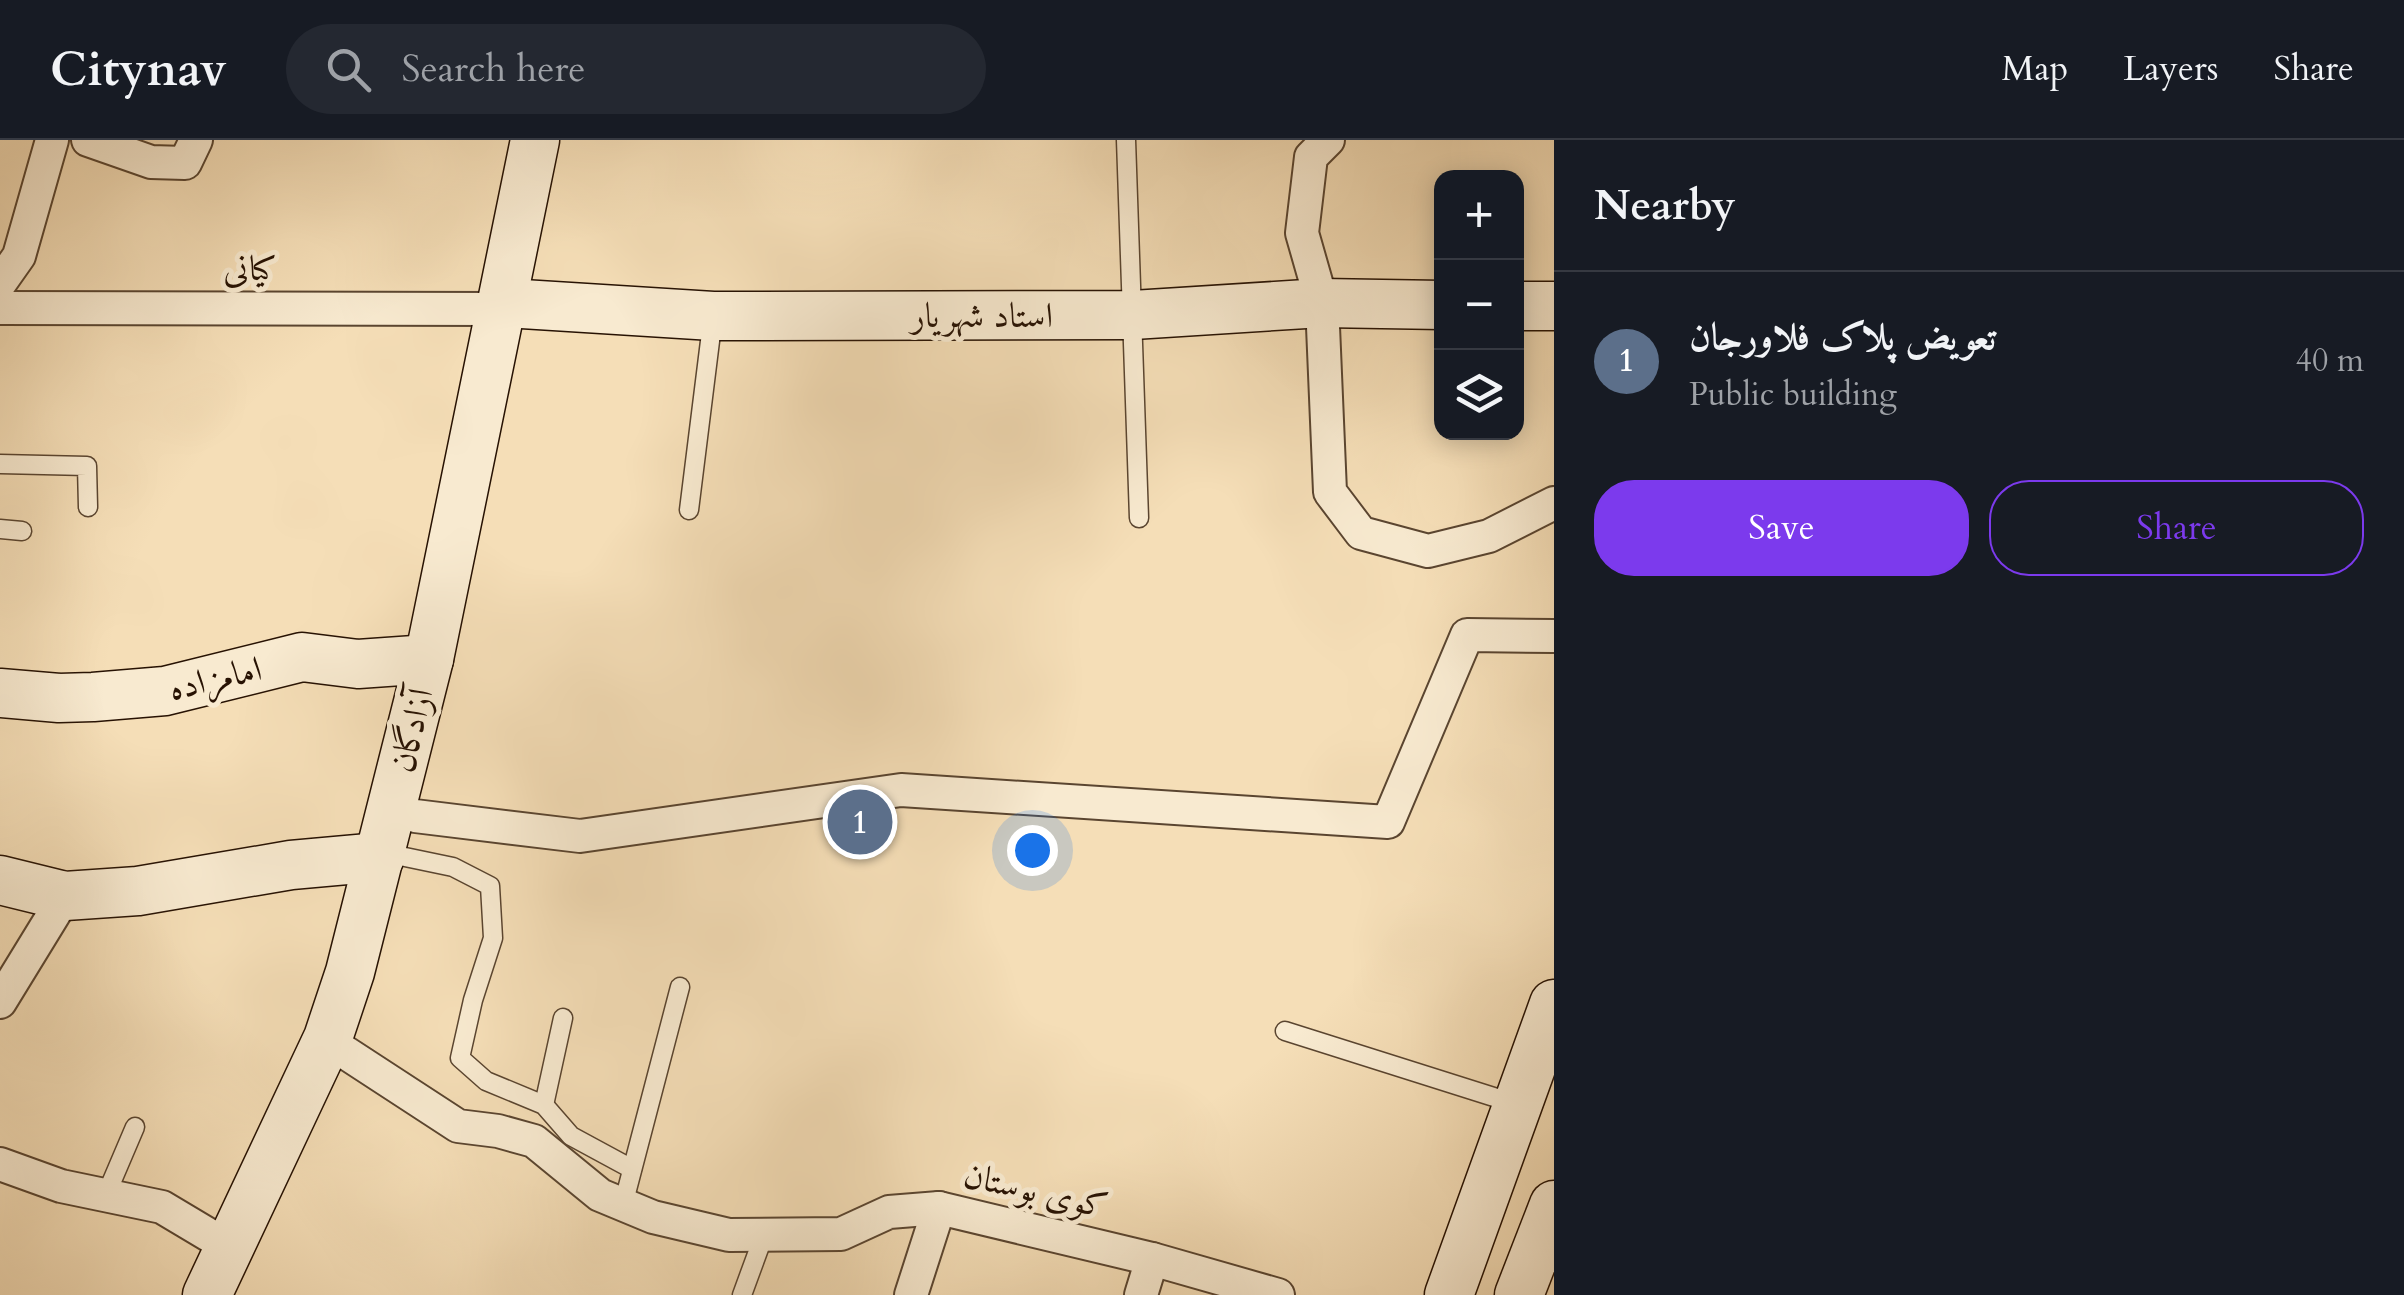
<!DOCTYPE html>
<html lang="en">
<head>
<meta charset="utf-8">
<style>
	body { margin:0; font-family:Cardo,Amiri,serif; background:#242831; color:#f1f3f6 }
	.controls { position:absolute; right:30px; top:30px; display:grid; overflow:hidden; border-radius:20px; box-shadow:0 5px 25px #0003 }
	.controls button { width:90px; height:90px; display:grid; place-items:center; padding:0; border:0; border-bottom:2px solid #363941; background:#171b24; color:#f1f3f6; font:50px sans-serif }
	.you { position:absolute; left:1032px; top:710px; width:35px; height:35px; margin:-25px; border:8px solid #fff; border-radius:50%; background:#1a73e8; box-shadow:0 0 0 15px #1a73e833 }
	.badge { display:grid; place-items:center; width:65px; height:65px; border-radius:50%; background:#7c3aed; color:#fff; font-size:32px; font-weight:700 }
	.pin { position:absolute; translate:-50% -50%; border:5px solid #fff; box-shadow:0 2px 10px #0006 }
	.list { margin:0; padding:0; list-style:none }
	h2 { display:flex; justify-content:space-between; align-items:center; height:130px; margin:0; padding:0 40px; font-size:42px }
	h2 small { font-size:32px; font-weight:400; color:#9ea1a6 }
	.list li { display:grid; grid-template-columns:65px 1fr auto; gap:30px; align-items:center; box-sizing:border-box; height:180px; padding:0 40px; border-top:2px solid #363941 }
	.list b { display:block; font-size:38px; white-space:nowrap }
	.list p { margin:0; font-size:32px; white-space:nowrap; color:#9ea1a6 }
	.list em { font-size:32px; font-style:normal; color:#9ea1a6 }
	.actions { display:flex; gap:20px; padding:30px 40px }
	.actions a { flex:1; padding:22px 0; border:2px solid #7c3aed; border-radius:40px; text-align:center; font-size:35px; color:#7c3aed }
	.actions .main { background:#7c3aed; color:#fff }
	.icon { flex:none; width:55px; height:55px; fill:none; stroke:currentColor; stroke-width:2; stroke-linecap:round; stroke-linejoin:round }
	.map { position:relative; flex:none; width:1554px; height:1155px; overflow:hidden }
	header { display:flex; align-items:center; gap:60px; box-sizing:border-box; height:140px; padding:0 50px; background:#171b24; border-bottom:2px solid #363941 }
	header strong { font-size:48px }
	nav { display:flex; gap:55px; margin-inline-start:auto; font-size:35px }
	.search { width:700px; height:90px; background:#242831; display:flex; align-items:center; gap:25px; box-sizing:border-box; padding:0 35px; border-radius:55px; color:#9ea1a6; font-size:38px }
	main { display:flex }
	aside { flex:1; background:#171b24 }
	.map>svg:first-child { display:block }
	.lines { fill:none; stroke-linecap:round; stroke-linejoin:round }
	.lane-casing { stroke:#5a4530; stroke-width:21 }
	.street-casing { stroke:#5a4530; stroke-width:36 }
	.secondary-casing { stroke:#271203; stroke-width:51 }
	.lane { stroke:#f8ead0; stroke-width:18 }
	.street { stroke:#f8ead0; stroke-width:32 }
	.secondary { stroke:#f8ead0; stroke-width:48 }
	.labels { text-anchor:middle; stroke-width:10; stroke-linejoin:round; paint-order:stroke }
	.street-label { font-size:35px; fill:#271203; stroke:#f8ead0 }
</style>
</head>
<body>
<header>
<strong>Citynav</strong>
<div class="search"><svg class="icon" aria-label="search" viewBox="0 0 24 24"><circle cx="10" cy="10" r="6"/><path d="M15 15l6 6"/></svg>Search here</div>
<nav><a>Map</a><a>Layers</a><a>Share</a></nav>
</header>
<main>
<div class="map">
<svg width="1554" height="1155" viewBox="0 0 1554 1155">
	<rect width="100%" height="100%" fill="#f5deb7"/>
	<filter id="stains"><feTurbulence type="fractalNoise" baseFrequency=".002" numOctaves="4"/><feColorMatrix values="0 0 0 0 .2 0 0 0 0 .09 0 0 0 0 .02 0 0 0 .5 -.17"/></filter>
	<radialGradient id="worn" r=".72"><stop offset=".6" stop-color="#630" stop-opacity="0"/><stop offset="1" stop-color="#630" stop-opacity=".3"/></radialGradient>
	<g class="lines">
		<g class="lane-casing">
			<g id="lane">
				<path d="M1126 0 1139 378"/>
				<path d="M0 324 87 326 88 367"/>
				<path d="M689 370 713 177"/>
				<path d="M0 389 22 391"/>
				<path d="M405 717 453 727 490 746 493 798 473 860 460 918 486 941 544 965 571 996 632 1029"/>
				<path d="M1285 891 1516 964"/>
				<path d="M544 965 563 878"/>
				<path d="M106 1055 135 987"/>
				<path d="M623 1065 680 847"/>
				<path d="M742 1155 764 1095"/>
			</g>
		</g>
		<g class="street-casing">
			<g id="street">
				<path d="M88 0 151 22 185 23 196 0"/>
				<path d="M1328 0 1311 17 1302 93 1322 163 1330 352 1361 393 1428 411 1489 396 1554 363"/>
				<path d="M0 143 19 116 52 0"/>
				<path d="M0 168 499 169"/>
				<path d="M415 676 580 696 901 650 1388 682 1467 495 1554 496"/>
				<path d="M0 862 65 756"/>
				<path d="M343 911 458 986 498 991 534 1001 600 1055 653 1077 729 1095 841 1094 889 1072 939 1068 1152 1119 1278 1155"/>
				<path d="M0 1024 61 1046 162 1067 229 1107"/>
				<path d="M911 1155 939 1068"/>
				<path d="M1141 1155 1152 1119"/>
			</g>
		</g>
		<g class="secondary-casing">
			<g id="secondary">
				<path d="M522 164 713 176 1133 175 1322 163 1442 165"/>
				<path d="M1516 166H1554"/>
				<path d="M0 553 59 558 93 557 165 551 302 517 358 524 429 519"/>
				<path d="M0 740 65 756 138 751 291 725 380 717"/>
				<path d="M207 1155 328 898 350 832 429 519 535 0"/>
				<path d="M1449 1155 1554 864"/>
				<path d="M1519 1155 1554 1065"/>
			</g>
		</g>
		<use href="#lane" class="lane"/>
		<use href="#street" class="street"/>
		<use href="#secondary" class="secondary"/>
	</g>
	<g class="labels">
		<g class="street-label">
			<text x="250" y="140">کیانی</text>
			<text x="982" y="187">استاد شهریار</text>
			<text transform="translate(215 538) rotate(-13)" y="12">امامزاده</text>
			<text transform="translate(411 590) rotate(-76)" y="12">آزادگان</text>
			<text transform="translate(1036 1050) rotate(13)" y="12">کوی بوستان</text>
		</g>
	</g>
	<rect width="100%" height="100%" filter="url(#stains)"/>
	<rect width="100%" height="100%" fill="url(#worn)"/>
</svg>
<div class="controls">
<button>+</button>
<button>−</button>
<button><svg class="icon" aria-label="layers" viewBox="0 0 24 24"><path d="M12 4l9 5-9 5-9-5zM3 14l9 5 9-5"/></svg></button>
</div>
<div class="you"></div>
<div class="pin badge" style="left:860px;top:682px;background:#5c6f8a">1</div>
</div>
<aside>
<h2>Nearby<small></small></h2>
<ul class="list">
<li><span class="badge" style="background:#5c6f8a">1</span><div><b>تعویض پلاک فلاورجان</b><p>Public building</p></div><em>40 m</em></li>
</ul>
<div class="actions"><a class="main">Save</a><a>Share</a></div>
</aside>
</main>
</body>
</html>
